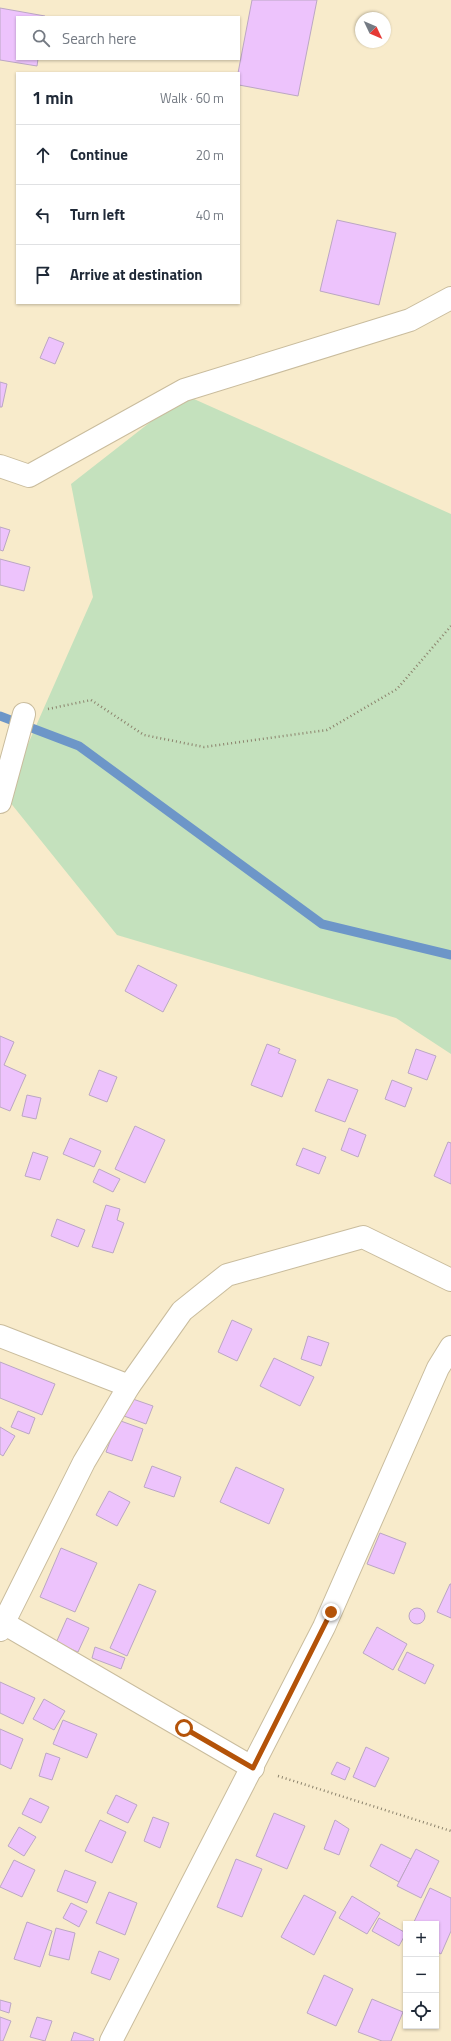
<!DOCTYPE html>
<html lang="en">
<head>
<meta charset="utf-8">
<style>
	body { margin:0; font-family:"Titillium Web",sans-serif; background:#f6f6f7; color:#1f2937 }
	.controls { position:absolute; right:12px; bottom:12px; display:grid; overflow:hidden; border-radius:0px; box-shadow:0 1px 3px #0004 }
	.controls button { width:36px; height:36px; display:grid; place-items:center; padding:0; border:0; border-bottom:1px solid #e0e1e3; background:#fff; color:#1f2937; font:20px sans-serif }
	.compass { position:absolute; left:355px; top:12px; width:36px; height:36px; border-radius:50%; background:#fff; box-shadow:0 1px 3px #0004; rotate:134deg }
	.stop { position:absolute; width:12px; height:12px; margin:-9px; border:3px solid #b45309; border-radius:50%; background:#fff }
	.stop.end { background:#b45309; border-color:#fff; box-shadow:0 1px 4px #0008 }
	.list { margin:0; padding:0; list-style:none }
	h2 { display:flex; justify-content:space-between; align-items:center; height:52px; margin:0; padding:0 16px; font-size:17px }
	h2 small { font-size:13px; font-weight:400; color:#747a83 }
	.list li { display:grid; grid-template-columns:26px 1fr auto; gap:12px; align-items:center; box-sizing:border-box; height:60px; padding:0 16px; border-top:1px solid #e0e1e3 }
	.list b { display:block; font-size:15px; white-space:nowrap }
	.list em { font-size:13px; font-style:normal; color:#747a83 }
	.icon { flex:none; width:22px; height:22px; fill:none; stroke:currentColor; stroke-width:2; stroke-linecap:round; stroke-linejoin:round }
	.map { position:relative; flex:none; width:451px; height:2041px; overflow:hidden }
	.search { position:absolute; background:#fff; box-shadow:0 1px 3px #0004; left:16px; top:16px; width:224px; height:44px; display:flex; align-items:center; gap:10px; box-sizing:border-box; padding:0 14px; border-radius:0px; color:#747a83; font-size:15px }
	.panel { position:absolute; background:#fff; box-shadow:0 1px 3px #0004; left:16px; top:72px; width:224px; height:232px; border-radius:0px }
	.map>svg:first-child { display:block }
	.grass { fill:#c4e1bd }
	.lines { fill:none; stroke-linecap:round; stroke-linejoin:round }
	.stream { stroke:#6d96c8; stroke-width:9 }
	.building { fill:#edc3fc; stroke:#bba7c3 }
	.minor-casing { stroke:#c9bc9d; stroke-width:24 }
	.path { stroke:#8b826c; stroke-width:2.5; stroke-dasharray:1 3; stroke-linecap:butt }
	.minor { stroke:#fff; stroke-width:22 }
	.route { stroke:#b45309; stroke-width:5 }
</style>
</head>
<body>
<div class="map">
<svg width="451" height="2041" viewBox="0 0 451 2041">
	<rect width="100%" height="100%" fill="#f8ebcb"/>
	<path class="grass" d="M185 395 451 514V1054L396 1018 117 935 5 796 93 597 71 484Z"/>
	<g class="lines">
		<path class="stream" d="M0 716 79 746 322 924 451 955"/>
	</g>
	<g class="building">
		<path d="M252 0H317L298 96 239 85 238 73Z"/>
		<path d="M0 8 45 16V17H17V59H38L37 66 0 60Z"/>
		<path d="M337 220 396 233 379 305 320 291Z"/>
		<path d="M49 337 64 343 55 364 40 358Z"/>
		<path d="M0 382 7 384 2 407H0Z"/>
		<path d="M0 527 10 530 3 551 0 550Z"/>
		<path d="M0 559 30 567 24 591 0 585Z"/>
		<path d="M138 965 177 985 163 1012 125 991Z"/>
		<path d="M0 1036 14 1042 4 1065 26 1075 10 1111 0 1107Z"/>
		<path d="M267 1044 280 1049 278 1053 296 1060 282 1097 251 1085Z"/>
		<path d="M416 1049 436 1056 427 1080 408 1073Z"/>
		<path d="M99 1070 117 1077 107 1102 89 1095Z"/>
		<path d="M328 1079 358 1090 345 1122 315 1111Z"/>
		<path d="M392 1080 412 1088 405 1107 385 1099Z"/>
		<path d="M27 1095 41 1098 36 1119 22 1116Z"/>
		<path d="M135 1126 165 1140 145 1183 115 1169Z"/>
		<path d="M349 1128 366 1135 358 1157 341 1150Z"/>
		<path d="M70 1138 101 1151 94 1167 63 1154Z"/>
		<path d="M448 1142 451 1143V1184L434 1176Z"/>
		<path d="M303 1148 326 1157 319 1174 296 1165Z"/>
		<path d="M33 1152 48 1157 40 1180 25 1176Z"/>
		<path d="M99 1169 120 1179 113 1192 93 1182Z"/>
		<path d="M106 1205 120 1209 117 1220 124 1223 113 1253 92 1247Z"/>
		<path d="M57 1219 85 1230 78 1247 51 1236Z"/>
		<path d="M232 1320 252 1329 237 1361 218 1352Z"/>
		<path d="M308 1336 329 1343 321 1366 301 1359Z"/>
		<path d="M274 1358 314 1377 300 1406 260 1386Z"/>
		<path d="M0 1362 55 1384 42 1415 0 1398Z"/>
		<path d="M130 1398 153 1406 146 1424 124 1416Z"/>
		<path d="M18 1411 35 1418 29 1434 11 1427Z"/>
		<path d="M118 1420 143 1429 132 1461 106 1452Z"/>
		<path d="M0 1427 15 1436 3 1456 0 1454Z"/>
		<path d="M152 1466 181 1477 174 1497 144 1487Z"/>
		<path d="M236 1467 284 1489 269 1524 220 1502Z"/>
		<path d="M109 1491 130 1502 117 1526 96 1515Z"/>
		<path d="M380 1533 406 1543 394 1574 367 1564Z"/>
		<path d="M61 1548 97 1563 75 1612 40 1597Z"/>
		<path d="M139 1584 156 1591 127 1656 110 1648Z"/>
		<path d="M450 1584H451V1618L437 1612Z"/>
		<circle cx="417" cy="1616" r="8"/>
		<path d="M67 1618 89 1628 78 1652 56 1643Z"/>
		<path d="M377 1627 407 1644 393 1670 363 1653Z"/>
		<path d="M95 1647 125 1658 121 1669 92 1658Z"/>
		<path d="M407 1652 434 1665 425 1684 398 1670Z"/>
		<path d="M0 1682 35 1698 23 1724 0 1713Z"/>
		<path d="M44 1699 65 1711 54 1730 33 1719Z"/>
		<path d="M63 1720 97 1734 87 1758 53 1744Z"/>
		<path d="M0 1729 23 1739 11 1769 0 1764Z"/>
		<path d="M366 1747 389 1758 375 1787 353 1777Z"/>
		<path d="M46 1753 60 1758 52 1780 39 1776Z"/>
		<path d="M337 1762 350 1768 345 1780 331 1774Z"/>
		<path d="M116 1795 137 1805 128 1823 107 1813Z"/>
		<path d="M30 1798 49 1807 41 1823 22 1814Z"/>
		<path d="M274 1813 305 1826 287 1869 256 1856Z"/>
		<path d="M153 1817 169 1823 160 1848 144 1841Z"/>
		<path d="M100 1820 126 1832 112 1863 85 1851Z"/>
		<path d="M335 1820 349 1829 339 1855 324 1849Z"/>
		<path d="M19 1827 36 1837 24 1856 8 1846Z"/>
		<path d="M381 1844 411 1859 399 1882 370 1866Z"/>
		<path d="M416 1849 439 1861 421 1898 397 1886Z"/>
		<path d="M236 1859 262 1869 242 1917 217 1907Z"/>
		<path d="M14 1860 35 1870 22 1897 0 1887Z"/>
		<path d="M65 1870 96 1882 87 1903 57 1891Z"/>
		<path d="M430 1888 451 1898V1931L441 1954 436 1951V1924H413Z"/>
		<path d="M109 1892 137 1903 125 1935 96 1923Z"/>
		<path d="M304 1895 336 1912 314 1955 281 1937Z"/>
		<path d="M352 1896 380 1913 367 1934 339 1918Z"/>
		<path d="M71 1903 87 1911 79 1927 63 1918Z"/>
		<path d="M379 1918 406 1933 399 1946 372 1931Z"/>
		<path d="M27 1922 52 1931 40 1967 14 1959Z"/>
		<path d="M56 1928 75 1933 69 1960 49 1955Z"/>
		<path d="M99 1951 119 1959 110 1980 91 1973Z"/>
		<path d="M324 1975 353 1989 336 2026 307 2013Z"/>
		<path d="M372 1999 403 2012 391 2041H382L358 2032Z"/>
		<path d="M0 2000 11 2003 9 2013 0 2010Z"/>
		<path d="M0 2017 11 2021 3 2041H0Z"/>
		<path d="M37 2017 52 2021 45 2041 30 2037Z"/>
		<path d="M74 2032 94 2039 93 2041H71Z"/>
	</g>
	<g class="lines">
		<g class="minor-casing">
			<g id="minor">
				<path d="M0 466 29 476 184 390 410 320 451 298"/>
				<path d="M0 802 24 714"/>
				<path d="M0 1336 129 1386"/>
				<path d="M0 1621 253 1768"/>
				<path d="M0 1630 84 1462 129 1386 182 1311 227 1275 363 1237 451 1280"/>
				<path d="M111 2041 324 1627 438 1368 451 1347"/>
			</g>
		</g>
		<g class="path">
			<path d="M48 709 91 700 144 735 204 747 327 730 397 689 451 626"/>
			<path d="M278 1776 451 1831"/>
		</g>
		<use href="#minor" class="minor"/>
	</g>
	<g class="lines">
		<path class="route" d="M184 1728 253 1768 331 1612"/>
	</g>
</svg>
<div class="controls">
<button>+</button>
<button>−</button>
<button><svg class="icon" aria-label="locate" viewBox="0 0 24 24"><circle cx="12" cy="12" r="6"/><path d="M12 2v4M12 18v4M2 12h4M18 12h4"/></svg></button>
</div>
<svg class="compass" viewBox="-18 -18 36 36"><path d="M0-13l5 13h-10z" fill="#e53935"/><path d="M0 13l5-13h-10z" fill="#747a83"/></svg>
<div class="stop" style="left:184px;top:1728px"></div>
<div class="stop end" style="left:331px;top:1612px"></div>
<div class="search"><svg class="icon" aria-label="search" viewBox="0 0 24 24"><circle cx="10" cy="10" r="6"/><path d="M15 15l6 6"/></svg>Search here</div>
<section class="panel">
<h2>1 min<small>Walk · 60 m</small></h2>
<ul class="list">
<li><svg class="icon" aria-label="ahead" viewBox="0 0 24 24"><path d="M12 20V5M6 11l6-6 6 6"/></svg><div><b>Continue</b></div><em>20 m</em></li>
<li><svg class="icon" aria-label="left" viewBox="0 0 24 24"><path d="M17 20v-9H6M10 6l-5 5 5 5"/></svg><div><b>Turn left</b></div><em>40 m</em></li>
<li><svg class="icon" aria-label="arrive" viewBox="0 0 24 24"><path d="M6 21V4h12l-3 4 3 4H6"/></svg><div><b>Arrive at destination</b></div></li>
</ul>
</section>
</div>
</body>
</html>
